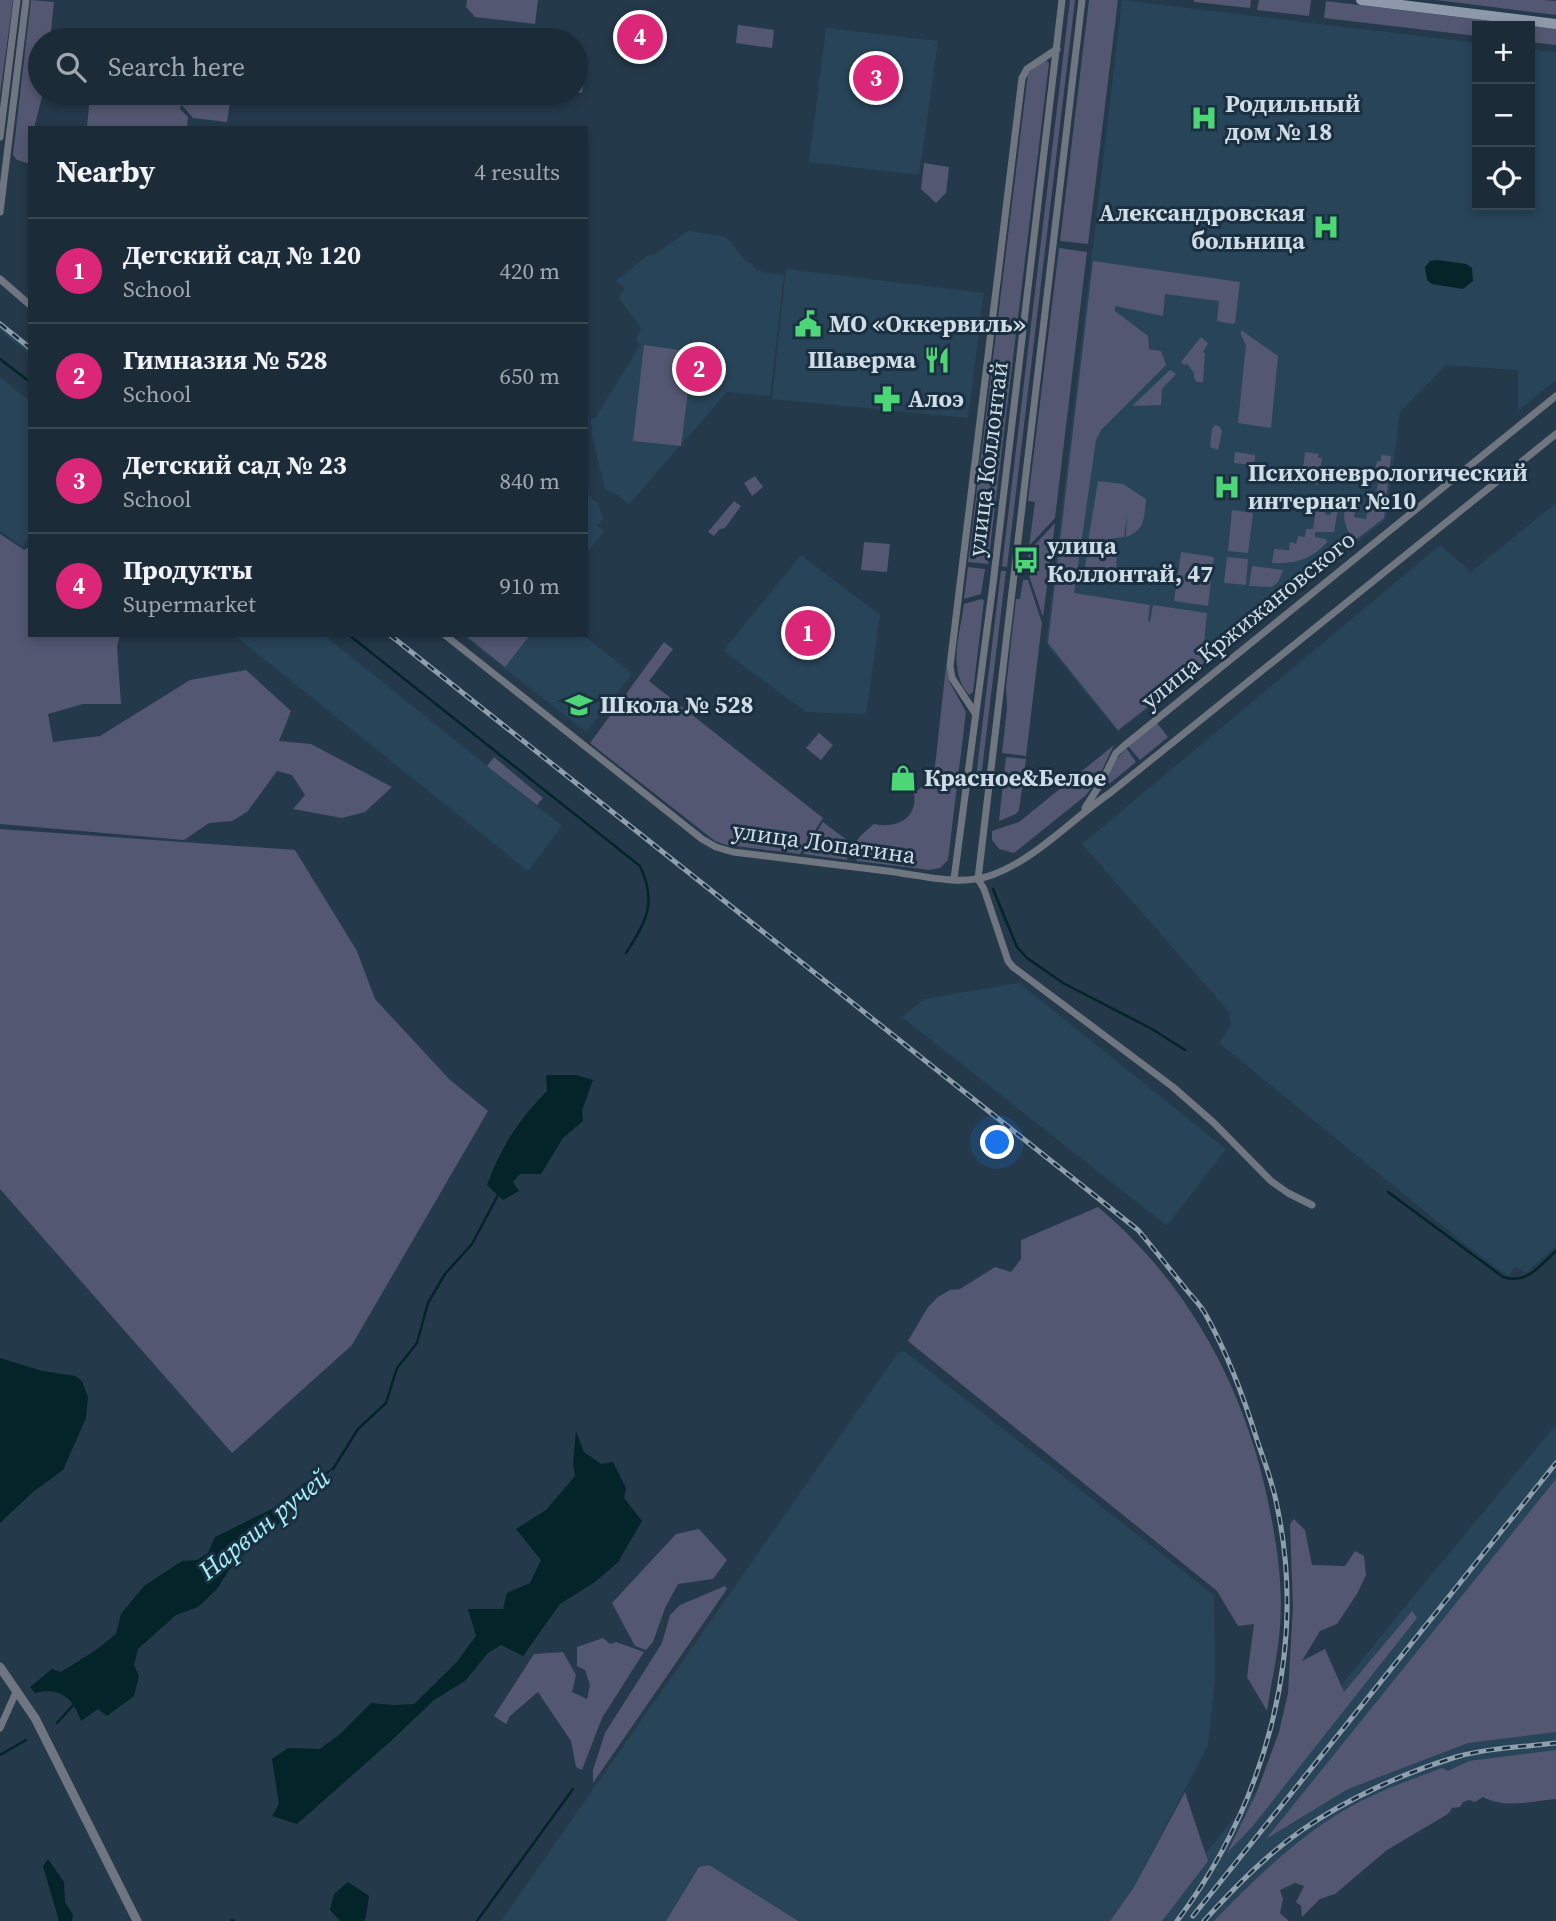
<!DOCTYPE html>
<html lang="en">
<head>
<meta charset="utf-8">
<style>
	body { margin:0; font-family:"Source Serif 4",serif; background:#243340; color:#f1f3f6 }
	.controls { position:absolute; right:21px; top:21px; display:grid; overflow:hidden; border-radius:0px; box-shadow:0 4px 10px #0003 }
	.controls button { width:63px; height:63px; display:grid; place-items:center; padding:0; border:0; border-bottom:2px solid #394753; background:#1b2b38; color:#f1f3f6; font:35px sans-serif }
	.you { position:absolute; left:998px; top:1143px; width:24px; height:24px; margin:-18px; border:5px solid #fff; border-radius:50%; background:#1a73e8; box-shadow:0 0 0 10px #1a73e833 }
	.badge { display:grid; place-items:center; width:46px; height:46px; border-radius:50%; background:#db2777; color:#fff; font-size:23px; font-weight:700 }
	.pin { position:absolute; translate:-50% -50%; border:4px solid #fff; box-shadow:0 2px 7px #0006 }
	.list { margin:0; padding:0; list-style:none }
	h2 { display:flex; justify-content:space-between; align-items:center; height:91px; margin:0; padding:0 28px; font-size:30px }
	h2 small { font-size:23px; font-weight:400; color:#a0a7ae }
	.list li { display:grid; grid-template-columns:46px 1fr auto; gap:21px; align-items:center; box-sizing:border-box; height:105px; padding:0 28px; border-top:2px solid #394753 }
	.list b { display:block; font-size:26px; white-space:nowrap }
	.list p { margin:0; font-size:23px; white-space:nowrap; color:#a0a7ae }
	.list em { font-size:23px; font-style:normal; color:#a0a7ae }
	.icon { flex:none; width:38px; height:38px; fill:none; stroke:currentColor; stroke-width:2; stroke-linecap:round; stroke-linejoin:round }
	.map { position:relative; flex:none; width:1556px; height:1921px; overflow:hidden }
	.search { position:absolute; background:#1b2b38; box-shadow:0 4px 10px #0003; left:28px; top:28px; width:560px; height:77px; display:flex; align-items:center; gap:18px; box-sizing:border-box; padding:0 24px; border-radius:38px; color:#a0a7ae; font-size:26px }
	.panel { position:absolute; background:#1b2b38; box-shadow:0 4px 10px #0003; left:28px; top:126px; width:560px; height:511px; border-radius:0px }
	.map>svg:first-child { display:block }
	.built { fill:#284459 }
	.green { fill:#535771 }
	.water { fill:#032428 }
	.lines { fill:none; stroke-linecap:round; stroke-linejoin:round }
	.stream { stroke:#032428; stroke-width:2.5 }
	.minor { stroke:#6f7680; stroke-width:7 }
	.tertiary { stroke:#6f7680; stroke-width:9 }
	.secondary { stroke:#8e99a9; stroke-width:10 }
	.rail-casing { stroke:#8f9fac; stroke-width:5 }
	.rail { stroke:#1a2f3f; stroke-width:2.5; stroke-dasharray:8; stroke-linecap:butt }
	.labels { text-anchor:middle; stroke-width:6; stroke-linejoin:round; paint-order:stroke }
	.poi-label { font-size:24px; font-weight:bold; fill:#d0dde7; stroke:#1a2f3f; text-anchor:start }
	.street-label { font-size:24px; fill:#d0dde7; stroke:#1a2f3f }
	.water-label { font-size:26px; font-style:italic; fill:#a6f1fa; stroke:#1a2f3f }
</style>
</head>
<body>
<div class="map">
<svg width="1556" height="1921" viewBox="0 0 1556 1921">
	<rect width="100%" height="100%" fill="#24394a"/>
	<g class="built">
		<path d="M1122 0 1477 43V205H1530V49L1556 52V380L1518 411V370L1446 365 1400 412 1386 519 1238 639 1235 636 1228 642 1215 653 1216 655 1118 732 1046 644Z"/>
		<path d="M826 28 938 41 919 175 809 162Z"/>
		<path d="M688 231 726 237 747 262 752 263 754 268 765 273 784 275 770 396 727 392 629 504 615 493 605 490 592 435 591 419 596 417 640 345 636 340 641 328 619 298 624 288 616 281 648 255H654Z"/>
		<path d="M786 269 984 293 968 418 772 399Z"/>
		<path d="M0 321 30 344V355L0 331Z"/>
		<path d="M0 377 30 401V537L22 547 0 531Z"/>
		<path d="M586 493 598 503 603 519 597 526 604 531 586 554Z"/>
		<path d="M1556 503V1246L1526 1273 1516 1266 1508 1276 1476 1253 1219 1043 1231 1025 1229 1012 1082 844 1440 545 1471 572Z"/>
		<path d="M801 555 880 615 866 714 806 712 723 651Z"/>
		<path d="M234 635H324L562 826 528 871Z"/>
		<path d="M462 635H583L630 672V677L586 732Z"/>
		<path d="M1019 983 1226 1149 1167 1226 902 1017 924 999Z"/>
		<path d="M904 1351 1214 1595 1215 1678 1208 1745 1134 1887 1110 1921H501L898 1353Z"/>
		<path d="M1556 1425V1756L1518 1757 1223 1921H1151L1412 1598Z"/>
	</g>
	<g class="green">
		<path d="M0 0H13L0 95Z"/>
		<path d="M31 0 54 2 50 40H40V93H43L34 128H30V164L17 160 13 155Z"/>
		<path d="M467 0H538L535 24 475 17 466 7Z"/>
		<path d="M1070 0H1075L1007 567 1002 566Z"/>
		<path d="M1089 0H1118L1088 244 1060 241Z"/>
		<path d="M1194 0H1251L1250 8 1194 2Z"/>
		<path d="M1259 0H1311L1309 16 1257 10Z"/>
		<path d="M1436 0H1544L1556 1V15Z"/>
		<path d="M1326 1 1556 29V45L1530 42V26H1477V36L1324 18Z"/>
		<path d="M738 25 774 30 772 48 736 43Z"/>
		<path d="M1046 60 1049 63 988 564 968 562 1028 73Z"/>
		<path d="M576 66 586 68 582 93 576 92Z"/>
		<path d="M90 93H230L231 94 227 122 193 118 181 104 180 109 188 117 187 128H87Z"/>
		<path d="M924 163 949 167 946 193 936 203 921 189Z"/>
		<path d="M1059 248 1087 252 1055 518 1029 546 1035 502 1028 501Z"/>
		<path d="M1093 261 1240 282 1235 323 1232 324 1217 321 1219 301 1165 294 1163 316 1115 306V311L1148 336 1149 349 1161 351 1166 365 1101 430 1096 440 1074 593 1150 605 1148 621 1150 622 1153 605 1207 613 1204 644 1215 655 1118 730 1048 643Z"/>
		<path d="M1241 330 1278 356 1271 428 1238 423 1246 345 1241 335Z"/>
		<path d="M1201 337 1208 343 1203 352 1205 353 1203 382H1197L1194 378V373L1187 364 1184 365 1181 362Z"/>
		<path d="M644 345 693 352 681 446 633 441Z"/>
		<path d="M1170 370 1176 374 1162 389 1161 405 1132 406Z"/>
		<path d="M1215 425 1219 426 1222 431 1218 450 1210 447 1212 429Z"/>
		<path d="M1235 452 1255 455V461L1250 465 1234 463Z"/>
		<path d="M1305 452 1319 454 1318 458H1322L1318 485 1306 483 1302 477Z"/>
		<path d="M1381 455 1391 456 1384 518 1354 541C1345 527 1341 518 1347 501L1357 500 1354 517 1366 519 1369 502 1375 501 1379 477 1374 475 1377 461H1381Z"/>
		<path d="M755 476 763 487 752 496 744 483Z"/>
		<path d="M1098 481 1123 484 1146 499C1144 517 1146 530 1126 537L1127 515 1124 537 1088 542Z"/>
		<path d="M734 501 741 506 725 528 720 529 714 536 708 532Z"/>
		<path d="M1336 502H1339L1334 532H1315V537L1326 539 1327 542C1311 560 1295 564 1272 563L1274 549 1289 550 1290 542 1296 544 1298 536 1305 537 1306 529H1313L1316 508H1325V514L1330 515Z"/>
		<path d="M1232 510 1253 513 1248 553 1228 551Z"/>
		<path d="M1055 523 1043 617 1026 567 1029 551Z"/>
		<path d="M0 534 24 550 30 547V635H120L117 647 121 704H83L48 714 53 742 100 736 190 680 246 670 291 711 279 741 311 744 392 787 365 812 342 818 293 809 305 795 292 775 277 771 247 812 232 821 209 823 184 840 0 824Z"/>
		<path d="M864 542 890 544 887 572 861 570Z"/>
		<path d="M1117 547 1116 579 1082 584 1088 549Z"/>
		<path d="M1181 552 1214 557 1208 606 1174 601Z"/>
		<path d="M1227 557 1248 559 1246 585 1224 583Z"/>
		<path d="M1252 566 1283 570 1278 582 1272 587 1249 586Z"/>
		<path d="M968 567 985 569 981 594 964 599Z"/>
		<path d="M1001 571H1006L981 778 979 780 976 777Z"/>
		<path d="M1023 580H1028L1042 623 1026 756 1002 753 1007 708 1006 687 1016 599H1020Z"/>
		<path d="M981 599 984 600 973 692 969 695C947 669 960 635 964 604Z"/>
		<path d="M465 635H530L505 667Z"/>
		<path d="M664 642 673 649 649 681 823 818 800 854 726 845 715 841 590 743Z"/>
		<path d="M946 666 949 681 966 712 948 860 940 868 930 870 857 861C849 843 861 835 874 824 897 829 918 818 914 793L923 786 933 785Z"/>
		<path d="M1157 723 1168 737 1140 760 1128 746Z"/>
		<path d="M819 733 833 745 821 760 806 748Z"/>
		<path d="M1114 745 1097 781 1085 796 1014 853 999 849 992 840V831L1019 822Z"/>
		<path d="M1126 748 1136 762 1109 784 1106 781 1117 759Z"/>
		<path d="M494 757 543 798 537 805 487 766Z"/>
		<path d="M1006 757 1026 759 1019 810 1016 814 999 821Z"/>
		<path d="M823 822 848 841 847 860 803 854Z"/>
		<path d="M0 829 295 850 357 951 375 999 449 1079 488 1111 352 1345 232 1453 0 1189Z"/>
		<path d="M1098 1207C1192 1286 1249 1396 1271 1516 1278 1552 1283 1590 1280 1627 1278 1655 1271 1683 1267 1711L1247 1677 1254 1624 1238 1626 1217 1591 908 1341 928 1307 938 1297 950 1290 960 1289 995 1267 1011 1272 1021 1259V1240Z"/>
		<path d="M1556 1479V1732L1468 1743 1348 1789 1266 1839Z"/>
		<path d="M1294 1519 1305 1530 1312 1565 1345 1566 1355 1551 1364 1556 1366 1575 1357 1594 1337 1624 1320 1631 1302 1661 1325 1649 1344 1692 1412 1611 1417 1618 1252 1827 1227 1853 1256 1794 1279 1732 1288 1693 1293 1607 1290 1524Z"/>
		<path d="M699 1529 727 1560 713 1579 678 1584 665 1608 653 1642 646 1650 635 1646 612 1603 676 1534Z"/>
		<path d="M725 1586 727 1589 593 1783V1770L605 1733 662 1643 670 1615 680 1605Z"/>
		<path d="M603 1638 610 1644 616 1642 644 1652 602 1718 582 1770 576 1767 571 1741 538 1692 510 1716 506 1724 494 1716 534 1654 563 1652 576 1675 572 1692 587 1699 590 1685 585 1670 577 1666V1647Z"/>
		<path d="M1556 1750V1799C1533 1801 1504 1809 1483 1797L1475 1802 1469 1800 1463 1802 1460 1807 1452 1808 1448 1814 1387 1850 1335 1894 1320 1899 1302 1917 1301 1906 1296 1902 1304 1886 1295 1883 1280 1890 1283 1899 1280 1913 1289 1921H1214C1258 1876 1304 1830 1361 1801 1387 1788 1415 1778 1442 1768L1448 1771 1469 1761Z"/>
		<path d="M1185 1792 1208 1861 1162 1921H1110L1134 1887Z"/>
		<path d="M709 1865 798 1921H666L699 1867Z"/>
	</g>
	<g class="water">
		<path d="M1437 260 1466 264 1472 268 1473 281 1463 289 1432 284 1427 280 1425 267 1430 261Z"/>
		<path d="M546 1075H576L593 1080 582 1110 583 1121 563 1138 541 1174H520L513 1182 519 1191 503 1200 487 1185C501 1147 519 1119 547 1091Z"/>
		<path d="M0 1358 42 1371 75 1376 82 1381 88 1397 86 1418 63 1470 33 1492 0 1523Z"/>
		<path d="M576 1431 584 1452 601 1464 613 1462 626 1488 624 1498 642 1521 618 1562 595 1582 560 1604 523 1656 501 1645 488 1653 465 1681 434 1700 391 1741 297 1824 272 1816 279 1804 272 1759 288 1748 320 1749 340 1734 371 1703 393 1705 414 1704 456 1663 476 1636 468 1609H503L507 1593 530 1583 541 1560 516 1529 546 1510 575 1476 573 1463Z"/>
		<path d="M335 1467 303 1496 294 1509 263 1539 256 1541 229 1570 217 1589 198 1607 176 1615 138 1649 134 1665 139 1676 134 1696 107 1716 98 1709 81 1721C73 1697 59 1687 35 1693L30 1687 52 1669 61 1672 96 1650 116 1634 121 1614 144 1586 182 1561 197 1560 208 1553 215 1537 272 1509 303 1484Z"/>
		<path d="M48 1859 64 1882 65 1902 73 1915 72 1921H59L43 1866Z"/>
		<path d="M348 1882 369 1896 366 1917 364 1921H340L330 1910 334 1894Z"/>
	</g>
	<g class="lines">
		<g class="stream">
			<path d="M0 359 30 382"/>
			<path d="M349 635 640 866C657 902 647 921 626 953"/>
			<path d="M993 889 1017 947 1027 958 1063 983 1152 1029 1185 1050"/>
			<path d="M1388 1192 1503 1277C1527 1285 1539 1266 1556 1251"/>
			<path d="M333 1469 358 1429 386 1403 397 1368 417 1343 428 1303 445 1274 472 1244 498 1195"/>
			<path d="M57 1723 75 1703"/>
			<path d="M0 1755 26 1740"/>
			<path d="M232 1920 234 1921"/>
			<path d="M477 1921 573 1789"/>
		</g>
		<g class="minor">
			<path d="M0 137 17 0"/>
			<path d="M0 212 26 0"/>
			<path d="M0 279 30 305"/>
			<path d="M445 635 702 839 716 847 733 852C784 858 836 865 887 871 920 875 960 887 992 875 1036 859 1072 819 1110 793L1556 434"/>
			<path d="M975 713 952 678 950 666 1022 78 1027 69 1057 49"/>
			<path d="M1085 808 1101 783 1116 753 1125 745 1556 396"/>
			<path d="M954 879 993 584 1062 0"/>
			<path d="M978 879 1082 0"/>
			<path d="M978 879 984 889 1008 961 1013 967 1173 1087 1214 1123 1271 1181 1288 1193 1312 1205"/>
			<path d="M0 1728 17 1690"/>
		</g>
		<path class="tertiary" d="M0 1667 35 1718 137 1921"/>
		<path class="secondary" d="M1361 0 1556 24"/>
		<g class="rail-casing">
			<g id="rail">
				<path d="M0 324 30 348"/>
				<path d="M390 635 1138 1230C1154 1249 1169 1268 1185 1288 1192 1297 1202 1306 1207 1317 1228 1355 1244 1398 1257 1440 1264 1461 1273 1483 1277 1506 1308 1651 1265 1804 1177 1921"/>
				<path d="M1193 1916 1556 1463"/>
				<path d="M1204 1921C1234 1888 1265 1856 1302 1830 1347 1799 1403 1773 1456 1757 1487 1748 1523 1747 1556 1743"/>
			</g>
		</g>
		<use href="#rail" class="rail"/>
	</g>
	<defs>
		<g id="hospital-bare" transform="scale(2.1)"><path d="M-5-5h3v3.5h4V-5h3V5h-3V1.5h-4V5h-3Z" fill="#4cd676" stroke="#1a2f3f" stroke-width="2.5" paint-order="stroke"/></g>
		<g id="civic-bare" transform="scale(2.1)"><path d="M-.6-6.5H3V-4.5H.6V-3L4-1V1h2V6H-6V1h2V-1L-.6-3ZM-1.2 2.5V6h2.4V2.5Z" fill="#4cd676" stroke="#1a2f3f" stroke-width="2.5" paint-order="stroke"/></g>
		<g id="restaurant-bare" transform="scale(2.1)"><path d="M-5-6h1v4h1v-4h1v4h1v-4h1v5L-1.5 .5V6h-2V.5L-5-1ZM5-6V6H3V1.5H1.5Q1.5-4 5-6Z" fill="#4cd676" stroke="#1a2f3f" stroke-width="2.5" paint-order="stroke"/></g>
		<g id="pharmacy-bare" transform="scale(2.1)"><path d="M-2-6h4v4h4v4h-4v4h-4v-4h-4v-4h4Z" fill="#4cd676" stroke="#1a2f3f" stroke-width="2.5" paint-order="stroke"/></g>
		<g id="bus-bare" transform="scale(2.1)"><path d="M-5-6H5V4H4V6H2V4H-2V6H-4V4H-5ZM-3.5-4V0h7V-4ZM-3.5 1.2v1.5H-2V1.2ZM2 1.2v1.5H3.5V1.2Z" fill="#4cd676" stroke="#1a2f3f" stroke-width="2.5" paint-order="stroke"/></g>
		<g id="school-bare" transform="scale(2.1)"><path d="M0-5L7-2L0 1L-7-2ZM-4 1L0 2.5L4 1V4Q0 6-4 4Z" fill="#4cd676" stroke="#1a2f3f" stroke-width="2.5" paint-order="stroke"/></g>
		<g id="shop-bare" transform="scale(2.1)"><path d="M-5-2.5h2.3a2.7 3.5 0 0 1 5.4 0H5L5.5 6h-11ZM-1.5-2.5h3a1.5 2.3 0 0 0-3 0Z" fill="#4cd676" stroke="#1a2f3f" stroke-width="2.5" paint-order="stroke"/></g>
	</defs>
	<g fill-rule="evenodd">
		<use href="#hospital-bare" x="1204" y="118"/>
		<use href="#hospital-bare" x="1326" y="227"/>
		<use href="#civic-bare" x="808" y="324"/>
		<use href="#restaurant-bare" x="937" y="360"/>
		<use href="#pharmacy-bare" x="887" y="399"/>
		<use href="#hospital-bare" x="1227" y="487"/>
		<use href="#bus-bare" x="1026" y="560"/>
		<use href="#school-bare" x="579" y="705"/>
		<use href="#shop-bare" x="903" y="778"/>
	</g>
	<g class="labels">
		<g class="poi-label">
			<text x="1225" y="112">Родильный<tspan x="1225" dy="28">дом № 18</tspan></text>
			<text x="1305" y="221" text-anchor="end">Александровская<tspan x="1305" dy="28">больница</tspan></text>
			<text x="829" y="332">МО «Оккервиль»</text>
			<text x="916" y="368" text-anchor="end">Шаверма</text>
			<text x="908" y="407">Алоэ</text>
			<text x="1248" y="481">Психоневрологический<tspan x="1248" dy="28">интернат №10</tspan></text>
			<text x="1047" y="554">улица<tspan x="1047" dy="28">Коллонтай, 47</tspan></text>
			<text x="600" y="713">Школа № 528</text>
			<text x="924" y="786">Красное&amp;Белое</text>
		</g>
		<g class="street-label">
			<text transform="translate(988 459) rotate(-83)" y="8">улица Коллонтай</text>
			<text transform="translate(1248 620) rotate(-39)" y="8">улица Кржижановского</text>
			<text transform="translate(824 843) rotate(8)" y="8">улица Лопатина</text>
		</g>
		<g class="water-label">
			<text transform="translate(264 1524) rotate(-39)" y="9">Нарвин ручей</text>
		</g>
	</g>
</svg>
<div class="controls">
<button>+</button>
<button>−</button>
<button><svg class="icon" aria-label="locate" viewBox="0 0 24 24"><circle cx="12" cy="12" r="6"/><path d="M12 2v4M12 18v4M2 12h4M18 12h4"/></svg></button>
</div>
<div class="you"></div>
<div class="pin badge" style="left:808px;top:633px">1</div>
<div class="pin badge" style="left:699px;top:369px">2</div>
<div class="pin badge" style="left:876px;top:78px">3</div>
<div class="pin badge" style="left:640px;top:37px">4</div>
<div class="search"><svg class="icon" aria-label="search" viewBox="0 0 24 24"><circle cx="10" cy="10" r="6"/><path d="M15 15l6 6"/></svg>Search here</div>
<section class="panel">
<h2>Nearby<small>4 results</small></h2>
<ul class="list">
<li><span class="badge">1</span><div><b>Детский сад № 120</b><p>School</p></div><em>420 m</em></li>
<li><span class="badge">2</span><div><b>Гимназия № 528</b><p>School</p></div><em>650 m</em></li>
<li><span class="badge">3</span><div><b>Детский сад № 23</b><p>School</p></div><em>840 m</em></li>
<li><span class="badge">4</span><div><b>Продукты</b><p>Supermarket</p></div><em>910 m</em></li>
</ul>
</section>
</div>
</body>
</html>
